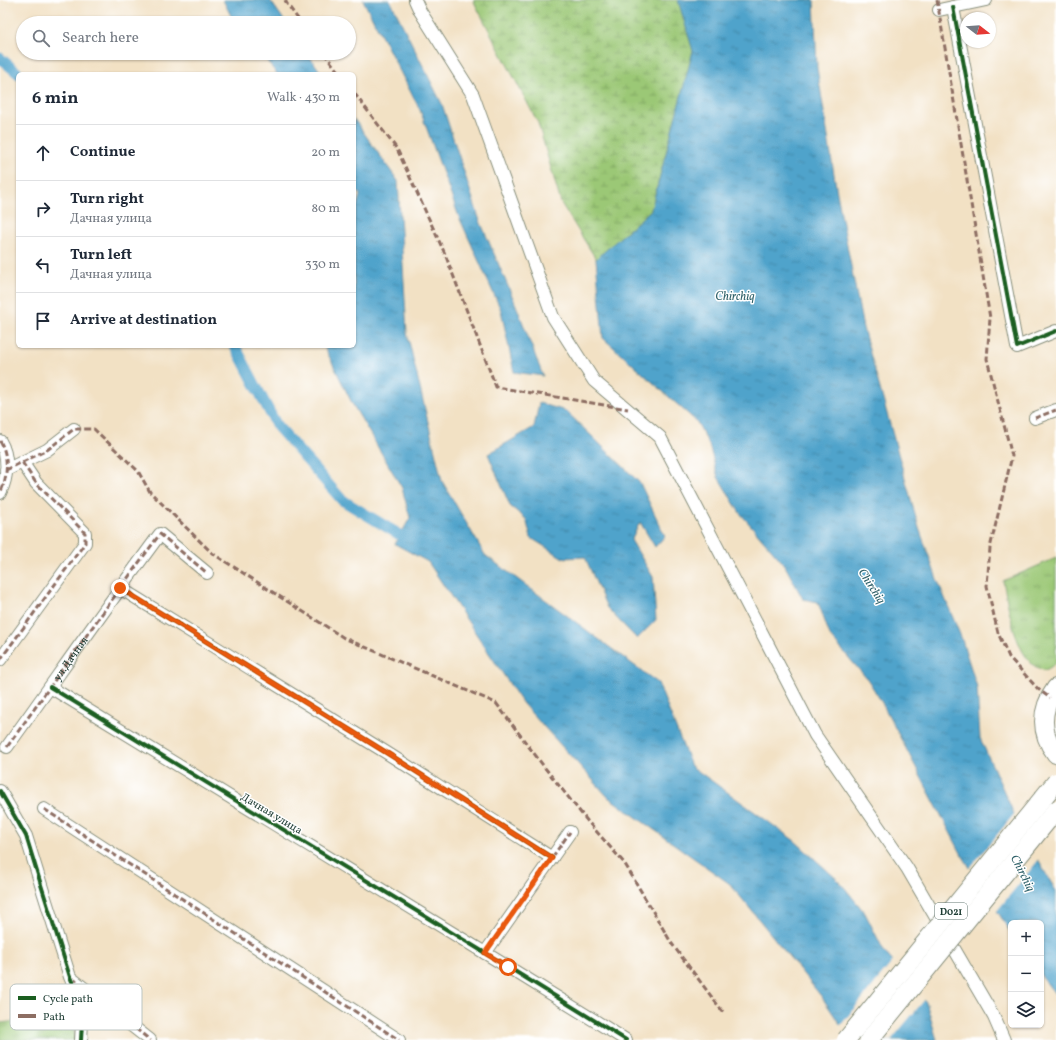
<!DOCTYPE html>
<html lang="en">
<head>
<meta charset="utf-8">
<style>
	body { margin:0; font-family:Vollkorn,serif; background:#f2f2f3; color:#1f2937 }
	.controls { position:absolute; right:12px; bottom:12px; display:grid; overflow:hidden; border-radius:6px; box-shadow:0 1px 3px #0004 }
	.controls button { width:36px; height:36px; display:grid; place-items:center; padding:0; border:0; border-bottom:1px solid #e0e1e3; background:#fff; color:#1f2937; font:20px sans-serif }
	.compass { position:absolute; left:960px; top:12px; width:36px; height:36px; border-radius:50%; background:#fff; box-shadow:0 1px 3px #0004; rotate:107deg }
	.stop { position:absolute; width:12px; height:12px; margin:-9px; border:3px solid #ea580c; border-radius:50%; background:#fff }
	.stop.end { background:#ea580c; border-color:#fff; box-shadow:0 1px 4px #0008 }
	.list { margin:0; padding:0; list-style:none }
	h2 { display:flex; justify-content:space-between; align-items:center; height:52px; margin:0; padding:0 16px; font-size:17px }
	h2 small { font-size:13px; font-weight:400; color:#747a83 }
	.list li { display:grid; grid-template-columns:26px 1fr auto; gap:12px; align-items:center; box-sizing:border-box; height:56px; padding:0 16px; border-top:1px solid #e0e1e3 }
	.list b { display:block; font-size:15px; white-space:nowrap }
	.list p { margin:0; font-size:13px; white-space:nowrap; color:#747a83 }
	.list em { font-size:13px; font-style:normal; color:#747a83 }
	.icon { flex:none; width:22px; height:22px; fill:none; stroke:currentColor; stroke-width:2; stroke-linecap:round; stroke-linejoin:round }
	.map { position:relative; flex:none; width:1056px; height:1040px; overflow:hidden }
	.search { position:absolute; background:#fff; box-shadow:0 1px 3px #0004; left:16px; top:16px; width:340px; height:44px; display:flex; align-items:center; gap:10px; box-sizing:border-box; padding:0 14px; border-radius:22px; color:#747a83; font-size:15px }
	.panel { position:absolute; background:#fff; box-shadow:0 1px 3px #0004; left:16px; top:72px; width:340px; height:276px; border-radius:6px }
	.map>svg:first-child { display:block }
	.grass { fill:url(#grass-tufts); stroke:#5d8255 }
	.wetland { fill:url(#wetland-marsh); stroke:#5d8255 }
	.water { fill:url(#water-ripples); stroke:#377080 }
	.pier { fill:#f2e1c4 }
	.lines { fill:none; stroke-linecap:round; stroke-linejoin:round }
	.canal { stroke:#4fa3cb; stroke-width:11 }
	.minor-casing { stroke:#888f7c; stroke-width:14 }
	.highway-casing { stroke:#888f7c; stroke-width:20 }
	.minor { stroke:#fff; stroke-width:12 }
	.highway { stroke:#fff; stroke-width:18 }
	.highway-bridge-casing { stroke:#888f7c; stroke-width:20; stroke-linecap:butt }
	.highway-bridge { stroke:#fff; stroke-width:18 }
	.quiet { stroke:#8d6e63; stroke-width:3; stroke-dasharray:6 3; stroke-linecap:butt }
	.cycleway-casing { stroke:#fff; stroke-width:6 }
	.cycleway { stroke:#1b5e20; stroke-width:4 }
	.route { stroke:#ea580c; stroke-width:5 }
	.labels { text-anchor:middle; stroke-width:3; stroke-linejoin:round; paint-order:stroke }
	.shield { fill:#fff; stroke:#627771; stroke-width:1 }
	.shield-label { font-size:10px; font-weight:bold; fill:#1f3d34 }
	.street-label { font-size:11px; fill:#1f3d34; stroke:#fff }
	.water-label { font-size:12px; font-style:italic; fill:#306169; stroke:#fff }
	.key { fill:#fff; stroke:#bcc5c2; stroke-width:1 }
	.key-label { font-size:11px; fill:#1f3d34 }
</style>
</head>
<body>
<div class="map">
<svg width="1056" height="1040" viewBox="0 0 1056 1040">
	<defs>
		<pattern id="grass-tufts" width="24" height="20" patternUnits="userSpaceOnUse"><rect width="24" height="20" fill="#9bc876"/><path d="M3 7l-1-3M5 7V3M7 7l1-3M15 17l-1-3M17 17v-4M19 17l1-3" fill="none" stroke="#7ea462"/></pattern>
		<pattern id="wetland-marsh" width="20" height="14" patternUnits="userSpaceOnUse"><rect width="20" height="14" fill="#9bc876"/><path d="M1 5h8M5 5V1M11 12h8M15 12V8" fill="none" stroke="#7ea462"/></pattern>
		<pattern id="water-ripples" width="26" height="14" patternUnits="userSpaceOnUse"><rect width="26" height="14" fill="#4fa3cb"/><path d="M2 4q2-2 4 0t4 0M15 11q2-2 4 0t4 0" fill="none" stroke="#4186a6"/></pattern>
	</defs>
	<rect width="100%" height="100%" fill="#fff"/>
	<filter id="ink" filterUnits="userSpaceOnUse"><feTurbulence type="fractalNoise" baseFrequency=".025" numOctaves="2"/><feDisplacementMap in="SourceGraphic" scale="8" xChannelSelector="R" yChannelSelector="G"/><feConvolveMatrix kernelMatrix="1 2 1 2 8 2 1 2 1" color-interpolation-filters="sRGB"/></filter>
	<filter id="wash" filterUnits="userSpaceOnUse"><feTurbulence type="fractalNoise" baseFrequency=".012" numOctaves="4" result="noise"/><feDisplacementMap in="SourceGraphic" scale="16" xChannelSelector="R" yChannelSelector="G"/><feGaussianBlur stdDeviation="0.9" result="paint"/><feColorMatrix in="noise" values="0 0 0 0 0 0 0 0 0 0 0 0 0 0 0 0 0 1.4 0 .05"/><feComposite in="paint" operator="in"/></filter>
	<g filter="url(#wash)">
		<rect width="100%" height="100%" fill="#f2e1c4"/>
		<g class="grass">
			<path d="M1056 558V662C1054 664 1052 667 1049 668 1045 671 1041 670 1038 668 1015 657 1008 603 1003 581Z"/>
			<path d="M72 1015 75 1040H0V1023Z"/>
		</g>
		<path class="wetland" d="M473 0H678L693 51 651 210 596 259 561 203 538 123Z"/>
		<g class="water">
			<path d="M223 0H270L286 23H237L231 16Z"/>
			<path d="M363 0H390L442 104 480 221 516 305 543 376 514 372 501 310 459 217 420 110Z"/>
			<path d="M678 0H814L817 68 837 193 863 328 919 528 937 579 961 637 977 687 980 738 1023 834 1056 891V995L1041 976V923H1011V933L962 855 881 701 868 680 830 636 818 602 803 599 784 564 740 513 718 477 709 445 697 422 603 338 596 259 651 210 693 51Z"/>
			<path d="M261 53H307L322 74H277Z"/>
			<path d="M354 119 398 181 407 333 442 481 485 555 658 683 691 766 795 841 840 882 865 913 884 951 926 1002 937 1040H851L821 996 730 884 608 797 590 777 523 704 428 562 395 544 410 518 402 488 353 405 324 346H354V218L360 195 354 185Z"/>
			<path d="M539 403 566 411 640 483 665 536 655 547 640 522 631 540 653 577 656 620 637 639 607 608 585 557 563 558 531 538 526 519 510 506 488 454 534 427Z"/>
		</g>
		<g class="pier">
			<path d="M1015 813 1024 833 1040 858 996 912 969 869Z"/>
			<path d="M894 960 926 998 891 1040H849L840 1026Z"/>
		</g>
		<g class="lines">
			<g class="canal">
				<path d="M0 58 19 74"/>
				<path d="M235 346 277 426 342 500 400 535"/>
			</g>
		</g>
	</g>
	<g filter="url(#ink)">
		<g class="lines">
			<g class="minor-casing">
				<g id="minor">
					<path d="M415 0 420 11 473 95 553 317 594 381 660 437 815 735 907 868 994 1017 1004 1040"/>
					<path d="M953 7 1017 347 1056 331"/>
					<path d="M939 10 986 0"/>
					<path d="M1035 418 1056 410"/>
					<path d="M0 441C9 456 8 478 0 493"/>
					<path d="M6 470 47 450 74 429"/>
					<path d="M120 588 387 753 552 858"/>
					<path d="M0 660 85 543V533L36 483 22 462"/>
					<path d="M50 687 508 967 626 1040"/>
					<path id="s1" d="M7 747C58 676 108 604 160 534L207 573"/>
					<path d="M0 791 26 836 42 888 70 977 83 1006 81 1040"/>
					<path d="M44 809 399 1040"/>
					<path d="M485 953 570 832"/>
					<path d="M71 978 150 1040"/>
				</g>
			</g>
			<g class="highway-casing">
				<path id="highway" d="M1056 688C1040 710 1040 733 1056 754"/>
			</g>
			<use href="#minor" class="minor"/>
			<use href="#highway" class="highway"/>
			<g class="highway-bridge-casing">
				<g id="highway-bridge">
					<path d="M846 1040 1056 782"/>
					<path d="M869 1040 1056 810"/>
				</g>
			</g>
			<use href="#highway-bridge" class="highway-bridge"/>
			<g class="quiet">
				<path d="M285 0 287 4 301 23"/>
				<path d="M937 0 990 318 987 359 1012 456 990 548 987 586 998 633 1009 657 1038 689 1050 698"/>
				<path d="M324 53 340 74"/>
				<path d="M354 93 397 149 445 254 496 387 628 409"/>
				<path d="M1035 418 1056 410"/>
				<path d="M0 441C9 456 8 478 0 493"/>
				<path d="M6 470 47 450 74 429H94L138 471 150 492 212 553 344 638 496 703 545 768 589 823 625 864 672 944 723 1012"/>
				<path d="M0 660 85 543V533L36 483 22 462"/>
				<path d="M7 747C58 676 108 604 160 534L207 573"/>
				<path d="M44 809 399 1040"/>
				<path d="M485 953 570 832"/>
				<path d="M72 978 150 1040"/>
			</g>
			<g class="cycleway-casing">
				<g id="cycleway">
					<path d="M953 7 1017 347 1056 331"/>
					<path d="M120 588 387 753 552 858"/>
					<path d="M50 687 508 967 626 1040"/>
					<path d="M0 791 26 836 42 888 70 977 83 1006 81 1040"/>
				</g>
			</g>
			<use href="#cycleway" class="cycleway"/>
		</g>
	</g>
	<g class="lines" filter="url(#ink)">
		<path class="route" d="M120 588 387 753 552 858 485 953 508 967"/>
	</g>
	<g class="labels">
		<rect class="shield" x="935" y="903" width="32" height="16" rx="3"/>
		<g class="shield-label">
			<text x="951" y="915">D021</text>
		</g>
		<g class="street-label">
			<text dy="4" stroke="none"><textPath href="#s1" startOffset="109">ул.Дачная</textPath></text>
			<text transform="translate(272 813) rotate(31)" y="4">Дачная улица</text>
		</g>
		<g class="water-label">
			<text x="735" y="300">Chirchiq</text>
			<text transform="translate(872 586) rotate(57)" y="4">Chirchiq</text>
			<text transform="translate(1023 873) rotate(63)" y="4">Chirchiq</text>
		</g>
	</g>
	<rect x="10" y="984" width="132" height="46" rx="6" class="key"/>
	<rect x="18" y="996" width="18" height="4" fill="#1b5e20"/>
	<rect x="18" y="1014" width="18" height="4" fill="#8d6e63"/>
	<g class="key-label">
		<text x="43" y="1002">Cycle path</text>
		<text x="43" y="1020">Path</text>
	</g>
</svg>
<div class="controls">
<button>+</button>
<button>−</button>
<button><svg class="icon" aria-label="layers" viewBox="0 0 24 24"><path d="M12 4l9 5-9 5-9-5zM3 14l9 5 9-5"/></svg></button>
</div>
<svg class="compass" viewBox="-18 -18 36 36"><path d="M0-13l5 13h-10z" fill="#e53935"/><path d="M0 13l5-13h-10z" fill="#747a83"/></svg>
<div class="stop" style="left:508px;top:967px"></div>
<div class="stop end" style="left:120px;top:588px"></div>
<div class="search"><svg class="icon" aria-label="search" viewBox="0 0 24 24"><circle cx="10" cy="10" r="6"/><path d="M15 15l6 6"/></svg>Search here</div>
<section class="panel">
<h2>6 min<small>Walk · 430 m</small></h2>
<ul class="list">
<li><svg class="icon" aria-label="ahead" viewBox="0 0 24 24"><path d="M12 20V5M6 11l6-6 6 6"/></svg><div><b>Continue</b></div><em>20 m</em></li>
<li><svg class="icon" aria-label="right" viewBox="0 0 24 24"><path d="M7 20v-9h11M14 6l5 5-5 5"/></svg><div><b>Turn right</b><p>Дачная улица</p></div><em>80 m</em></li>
<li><svg class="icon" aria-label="left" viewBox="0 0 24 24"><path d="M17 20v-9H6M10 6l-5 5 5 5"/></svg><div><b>Turn left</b><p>Дачная улица</p></div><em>330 m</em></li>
<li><svg class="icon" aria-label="arrive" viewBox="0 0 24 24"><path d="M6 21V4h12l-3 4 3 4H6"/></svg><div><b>Arrive at destination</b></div></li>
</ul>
</section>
</div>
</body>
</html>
